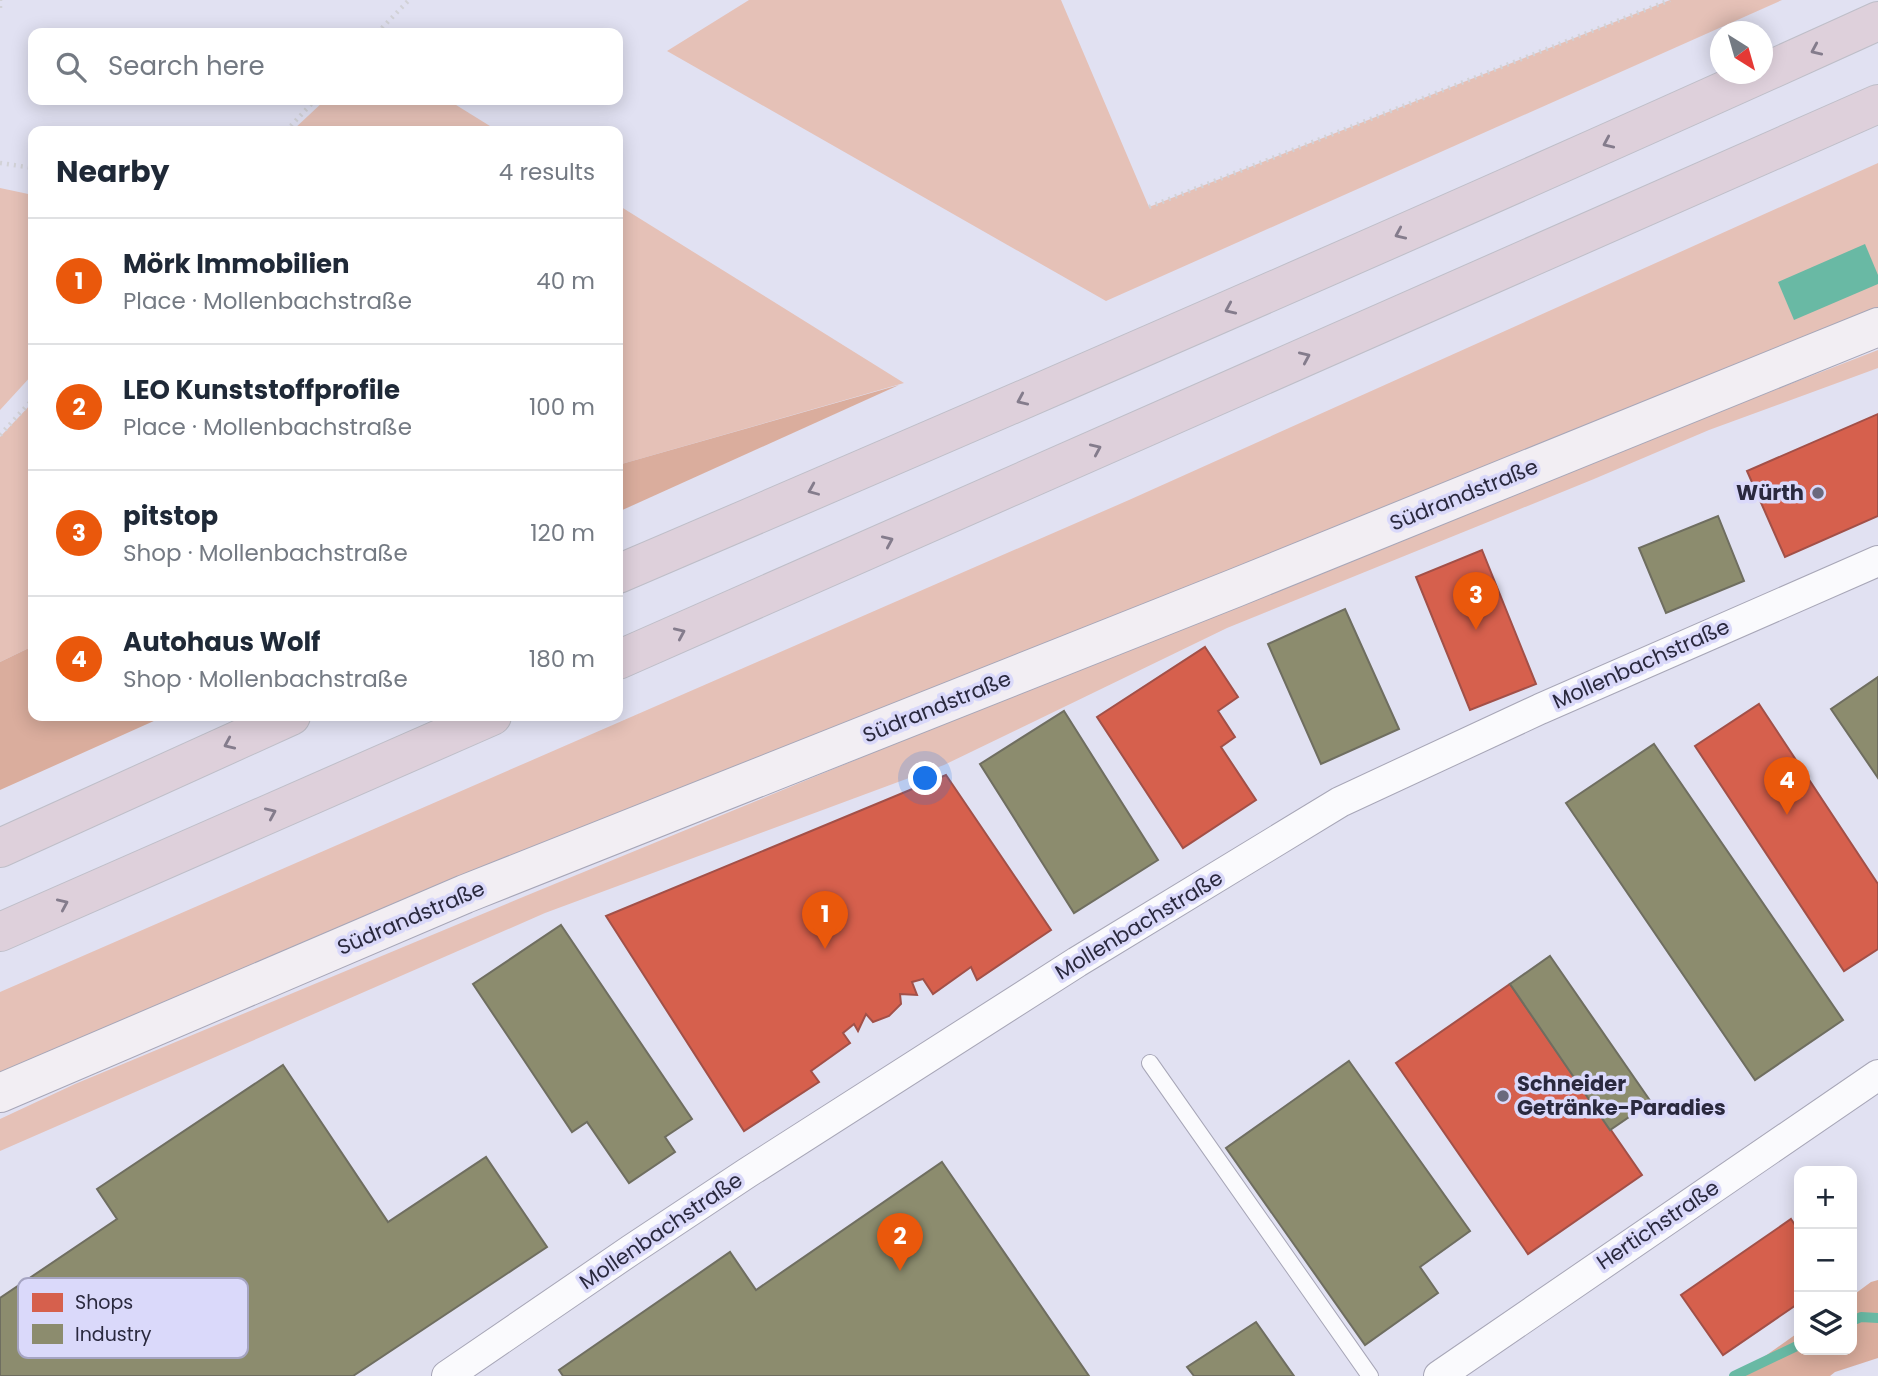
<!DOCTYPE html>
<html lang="en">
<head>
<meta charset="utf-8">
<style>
	body { margin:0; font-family:Poppins,sans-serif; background:#f6f6f7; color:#1f2937 }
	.controls { position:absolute; right:21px; bottom:21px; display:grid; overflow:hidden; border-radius:14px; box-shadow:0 4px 18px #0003 }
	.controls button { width:63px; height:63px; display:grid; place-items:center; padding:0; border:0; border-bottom:2px solid #e0e1e3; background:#fff; color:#1f2937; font:35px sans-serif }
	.compass { position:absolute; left:1710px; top:21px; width:63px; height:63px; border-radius:50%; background:#fff; box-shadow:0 4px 18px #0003; rotate:143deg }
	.you { position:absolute; left:926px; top:779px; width:24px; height:24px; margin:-18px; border:5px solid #fff; border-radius:50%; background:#1a73e8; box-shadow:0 0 0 10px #1a73e833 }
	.badge { display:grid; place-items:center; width:46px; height:46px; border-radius:50%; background:#ea580c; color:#fff; font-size:23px; font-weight:700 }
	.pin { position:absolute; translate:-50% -58px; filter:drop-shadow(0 2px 4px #0008) }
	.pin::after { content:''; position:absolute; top:37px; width:24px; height:21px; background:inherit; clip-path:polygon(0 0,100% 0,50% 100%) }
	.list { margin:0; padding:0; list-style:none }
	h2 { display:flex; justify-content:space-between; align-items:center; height:91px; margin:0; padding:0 28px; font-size:30px }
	h2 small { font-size:23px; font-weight:400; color:#747a83 }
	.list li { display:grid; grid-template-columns:46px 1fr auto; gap:21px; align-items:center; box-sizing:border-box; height:126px; padding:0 28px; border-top:2px solid #e0e1e3 }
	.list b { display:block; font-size:26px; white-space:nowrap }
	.list p { margin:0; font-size:23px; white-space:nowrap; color:#747a83 }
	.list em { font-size:23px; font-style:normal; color:#747a83 }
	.icon { flex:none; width:38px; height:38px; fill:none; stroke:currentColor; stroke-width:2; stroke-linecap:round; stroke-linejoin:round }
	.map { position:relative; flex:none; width:1878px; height:1376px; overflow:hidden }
	.search { position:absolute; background:#fff; box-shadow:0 4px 18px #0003; left:28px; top:28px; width:595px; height:77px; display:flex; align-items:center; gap:18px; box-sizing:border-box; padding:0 24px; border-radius:14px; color:#747a83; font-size:26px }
	.panel { position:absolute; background:#fff; box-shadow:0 4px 18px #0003; left:28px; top:126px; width:595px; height:595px; border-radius:14px }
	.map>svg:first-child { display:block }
	.green { fill:#e5c1b7 }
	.forest { fill:#daad9d }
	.water { fill:#69b9a4 }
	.shops { fill:#d6604d; stroke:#a25048; stroke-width:2 }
	.industry { fill:#8c8c6e; stroke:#6f6e60; stroke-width:2 }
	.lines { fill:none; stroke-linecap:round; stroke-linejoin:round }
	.stream { stroke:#69b9a4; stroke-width:10 }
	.lane-casing { stroke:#a7a6b7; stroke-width:18 }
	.street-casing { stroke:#a7a6b7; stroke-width:32 }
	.secondary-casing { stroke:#a7a6b7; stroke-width:40 }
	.highway-casing { stroke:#bebec8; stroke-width:40 }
	.path { stroke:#d2d2d7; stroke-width:4.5; stroke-dasharray:2 5; stroke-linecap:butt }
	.lane { stroke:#fafafd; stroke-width:16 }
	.street { stroke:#fafafd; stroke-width:30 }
	.secondary { stroke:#f2eef3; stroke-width:38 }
	.highway { stroke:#ded0db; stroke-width:38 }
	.oneway { stroke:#847c8c }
	.poi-dot { fill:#6a697d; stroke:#dad9fa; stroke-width:2.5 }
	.labels { text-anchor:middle; stroke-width:7; stroke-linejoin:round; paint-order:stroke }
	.poi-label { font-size:21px; font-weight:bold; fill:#2a293e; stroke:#dad9fa; text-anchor:end }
	.street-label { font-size:21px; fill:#2a293e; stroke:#dad9fa }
	.key { fill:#dad9fa; stroke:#a5a4c2; stroke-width:2 }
	.key-label { font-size:19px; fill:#2a293e }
</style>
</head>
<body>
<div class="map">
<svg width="1878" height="1376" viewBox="0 0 1878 1376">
	<rect width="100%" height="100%" fill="#e1e1f2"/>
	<g class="green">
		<path d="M749 0H1061L1149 207 1670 0H1782L1106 301 667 51Z"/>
		<path d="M325 100H448L498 131H292Z"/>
		<path d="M1878 163V311L0 1079V992L1129 500Z"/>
		<path d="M0 188 33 195V374L0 410Z"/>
		<path d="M618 205 904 383 618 465Z"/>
		<path d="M1878 350V368L1709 430 1594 479 1227 628 944 765 545 913 0 1151V1119L75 1084 523 897 1093 662 1705 417Z"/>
		<path d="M33 402V646L0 662V437Z"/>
	</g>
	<g class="forest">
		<path d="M899 385 618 512V465Z"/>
		<path d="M33 646V716H165L0 790V662Z"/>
		<path d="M1878 1280V1358L1835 1372 1830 1376H1737L1799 1332V1350H1852V1296L1871 1282Z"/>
	</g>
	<path class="water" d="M1865 244 1878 275V284L1794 320 1778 282Z"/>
	<g class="shops">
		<path d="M1878 414V516L1785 557 1747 471Z"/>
		<path d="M1482 550 1536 684 1470 710 1416 577Z"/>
		<path d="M1205 647 1238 697 1218 711 1235 737 1221 747 1256 800 1183 848 1097 717Z"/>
		<path d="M1759 704 1878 884V949L1844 971 1695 746Z"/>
		<path d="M946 775 1051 930 977 980 971 967 933 994 923 979 912 982 917 995 900 994 901 1004 889 1016 873 1022 866 1014 858 1031 854 1024 843 1033 850 1043 811 1071 819 1082 744 1131 606 916Z"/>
		<path d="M1510 984 1642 1175 1528 1254 1396 1063Z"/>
		<path d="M1791 1219 1799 1231V1303L1723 1355 1681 1295Z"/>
	</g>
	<g class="industry">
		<path d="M1718 516 1744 581 1666 613 1639 548Z"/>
		<path d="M1345 609 1399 729 1321 764 1268 644Z"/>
		<path d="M1878 677V778L1831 709Z"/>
		<path d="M1064 711 1158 860 1074 913 980 764Z"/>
		<path d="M1654 744 1843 1020 1755 1080 1566 803Z"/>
		<path d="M561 925 692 1119 665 1137 675 1152 629 1183 587 1122 572 1132 473 984Z"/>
		<path d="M1550 956 1651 1102 1610 1130 1510 984Z"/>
		<path d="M1349 1061 1470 1231 1420 1267 1438 1293 1365 1345 1226 1148Z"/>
		<path d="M283 1065 388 1222 486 1157 547 1247 353 1376H0V1298L117 1219 97 1189Z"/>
		<path d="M942 1162 1089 1376H563L559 1370 730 1252 756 1290Z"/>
		<path d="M1256 1322 1294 1376H1194L1187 1367Z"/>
	</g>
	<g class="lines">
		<g class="stream">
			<path d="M1852 1321 1861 1317 1878 1318"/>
			<path d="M1734 1376 1799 1345"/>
		</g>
		<g class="lane-casing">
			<path id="lane" d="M1150 1063 1370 1376"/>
		</g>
		<g class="street-casing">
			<g id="street">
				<path d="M447 1376 631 1250 747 1173 1077 962 1340 802 1540 709 1878 561"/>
				<path d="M1439 1376 1878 1075"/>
			</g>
		</g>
		<g class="secondary-casing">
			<path id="secondary" d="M0 1093 465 894 1235 588 1878 327"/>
		</g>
		<g class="highway-casing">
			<g id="highway">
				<path d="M618 574C1039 394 1460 211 1878 21"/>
				<path d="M618 660 1878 104"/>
				<path d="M0 848 291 716"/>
				<path d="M0 932 492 716"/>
			</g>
		</g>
		<g class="path">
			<path d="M0 8V0"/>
			<path d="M377 33 409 0"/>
			<path d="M286 131 315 100"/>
			<path d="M0 163 33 168"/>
			<path d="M1149 207 1670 0"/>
			<path d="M0 435 33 399"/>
		</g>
		<use href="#lane" class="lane"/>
		<use href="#street" class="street"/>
		<use href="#secondary" class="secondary"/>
		<use href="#highway" class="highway"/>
	</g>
	<defs><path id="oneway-chevron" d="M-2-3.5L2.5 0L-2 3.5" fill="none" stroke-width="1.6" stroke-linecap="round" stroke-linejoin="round" transform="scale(1.75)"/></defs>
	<g class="oneway">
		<use href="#oneway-chevron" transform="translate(1816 50) rotate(156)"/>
		<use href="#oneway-chevron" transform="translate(1608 143) rotate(156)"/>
		<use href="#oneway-chevron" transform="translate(1400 234) rotate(156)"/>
		<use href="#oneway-chevron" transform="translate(1230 309) rotate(156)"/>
		<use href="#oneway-chevron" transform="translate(1305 357) rotate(-24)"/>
		<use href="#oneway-chevron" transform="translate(1022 400) rotate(156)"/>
		<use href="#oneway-chevron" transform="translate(1096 449) rotate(-24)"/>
		<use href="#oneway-chevron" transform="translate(813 490) rotate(157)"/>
		<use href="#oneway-chevron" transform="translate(888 541) rotate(-24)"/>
		<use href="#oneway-chevron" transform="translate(680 633) rotate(-24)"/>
		<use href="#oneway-chevron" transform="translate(229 744) rotate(156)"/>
		<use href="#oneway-chevron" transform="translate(271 813) rotate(-24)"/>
		<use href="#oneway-chevron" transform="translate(63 904) rotate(-24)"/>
	</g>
	<g class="poi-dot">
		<circle cx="1818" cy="493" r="7"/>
		<circle cx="1503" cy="1096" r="7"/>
	</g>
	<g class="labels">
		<g class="poi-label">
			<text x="1804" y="500">Würth</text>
			<text x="1517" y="1091" text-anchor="start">Schneider<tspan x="1517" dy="24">Getränke-Paradies</tspan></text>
		</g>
		<g class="street-label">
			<text transform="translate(1464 495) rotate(-22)" y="7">Südrandstraße</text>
			<text transform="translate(1641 664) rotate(-24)" y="7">Mollenbachstraße</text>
			<text transform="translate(937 707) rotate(-22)" y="7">Südrandstraße</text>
			<text transform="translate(411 918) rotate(-23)" y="7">Südrandstraße</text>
			<text transform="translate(1139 925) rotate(-31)" y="7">Mollenbachstraße</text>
			<text transform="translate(1658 1225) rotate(-34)" y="7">Hertichstraße</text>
			<text transform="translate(661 1231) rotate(-34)" y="7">Mollenbachstraße</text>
		</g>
	</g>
	<rect x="18" y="1278" width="230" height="80" rx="10" class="key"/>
	<rect x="32" y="1293" width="31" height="19" fill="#d6604d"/>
	<rect x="32" y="1324" width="31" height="20" fill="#8c8c6e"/>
	<g class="key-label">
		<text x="75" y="1309">Shops</text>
		<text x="75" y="1341">Industry</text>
	</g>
</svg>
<div class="controls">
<button>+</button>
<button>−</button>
<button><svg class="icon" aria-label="layers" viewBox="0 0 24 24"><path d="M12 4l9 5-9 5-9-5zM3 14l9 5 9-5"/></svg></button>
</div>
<svg class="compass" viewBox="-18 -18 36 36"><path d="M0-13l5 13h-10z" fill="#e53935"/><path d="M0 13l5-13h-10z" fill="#747a83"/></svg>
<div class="you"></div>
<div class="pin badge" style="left:825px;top:949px">1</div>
<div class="pin badge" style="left:900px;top:1271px">2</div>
<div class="pin badge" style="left:1476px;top:630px">3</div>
<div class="pin badge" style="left:1787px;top:815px">4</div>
<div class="search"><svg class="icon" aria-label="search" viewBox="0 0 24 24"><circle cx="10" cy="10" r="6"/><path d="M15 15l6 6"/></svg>Search here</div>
<section class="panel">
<h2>Nearby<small>4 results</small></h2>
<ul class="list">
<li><span class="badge">1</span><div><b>Mörk Immobilien</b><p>Place · Mollenbachstraße</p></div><em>40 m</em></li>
<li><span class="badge">2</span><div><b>LEO Kunststoffprofile</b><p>Place · Mollenbachstraße</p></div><em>100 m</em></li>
<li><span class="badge">3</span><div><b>pitstop</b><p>Shop · Mollenbachstraße</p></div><em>120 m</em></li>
<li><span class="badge">4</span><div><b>Autohaus Wolf</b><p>Shop · Mollenbachstraße</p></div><em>180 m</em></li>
</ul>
</section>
</div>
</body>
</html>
